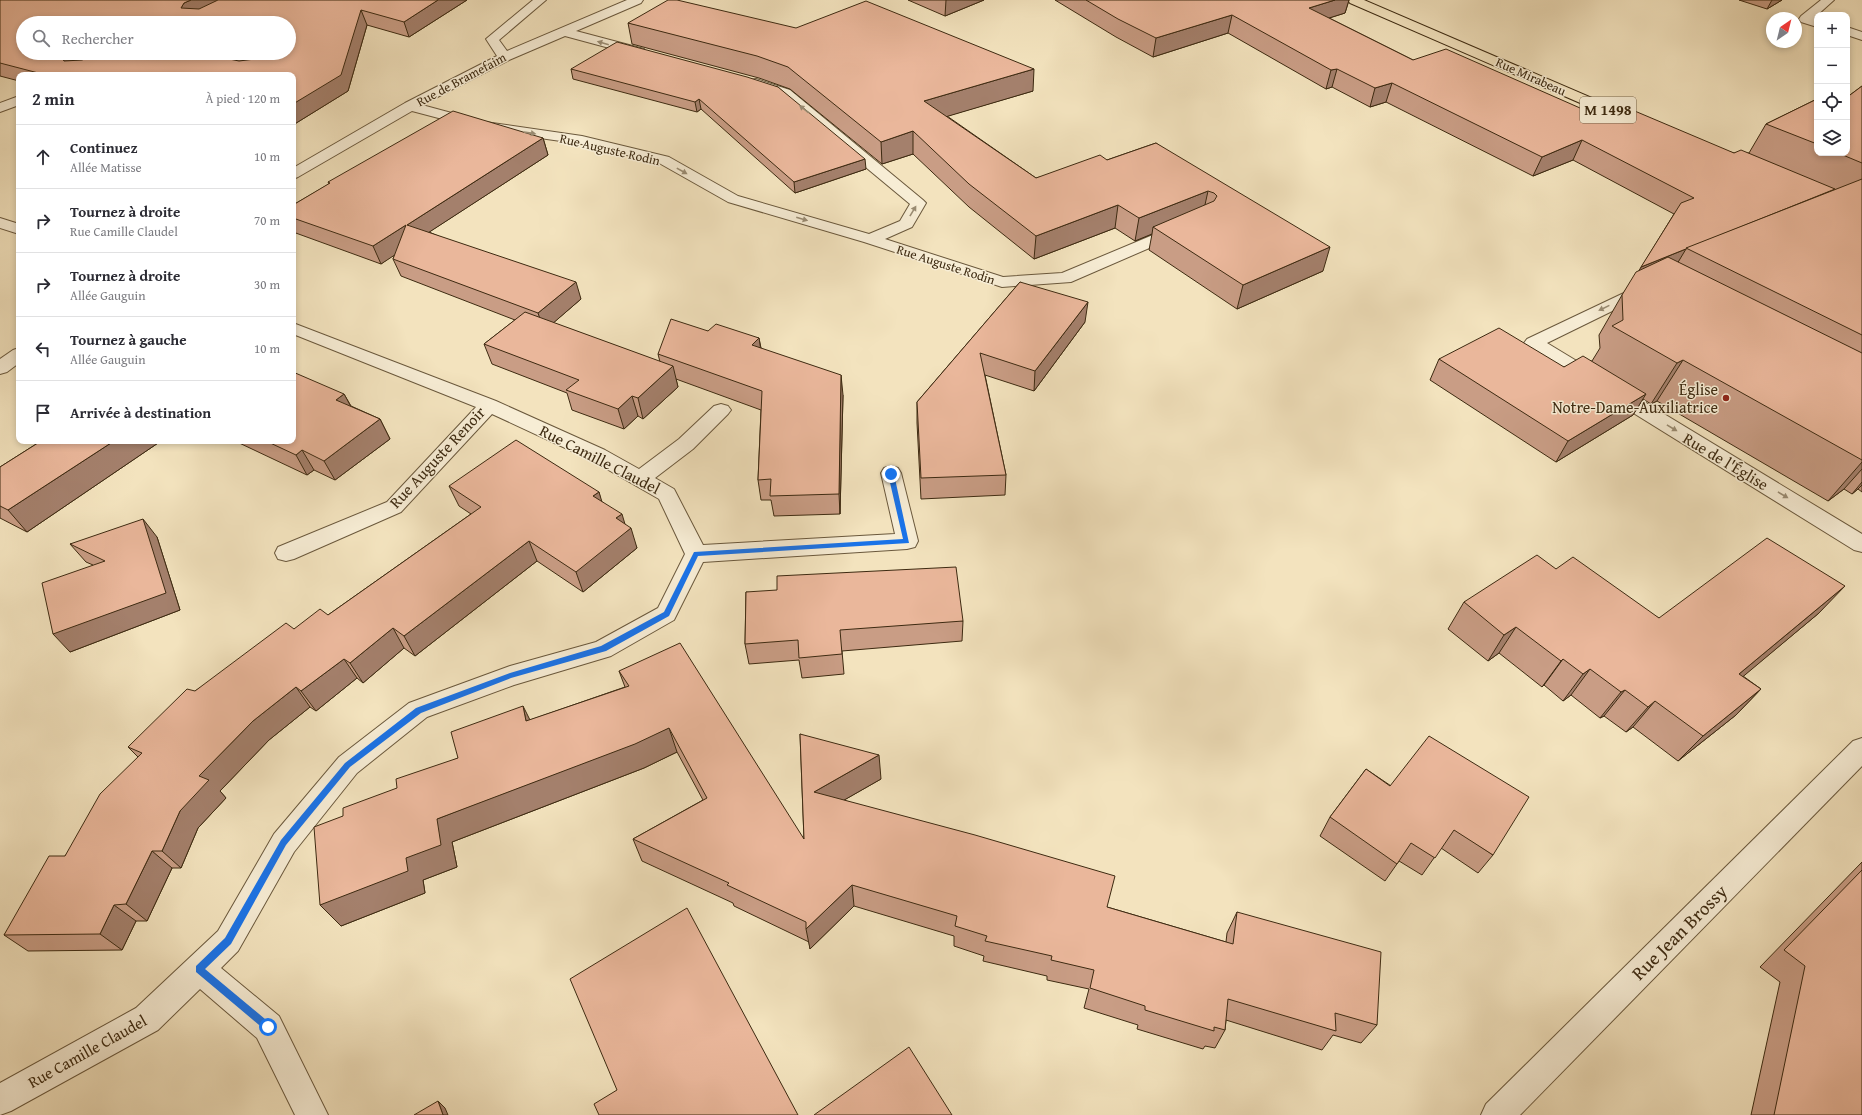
<!DOCTYPE html>
<html lang="fr">
<head>
<meta charset="utf-8">
<style>
	body { margin:0; font-family:"Gentium Book Plus",serif; background:#f7f7f7; color:#2b2b33 }
	.controls { position:absolute; right:12px; top:12px; display:grid; overflow:hidden; border-radius:8px; box-shadow:0 2px 6px #0003 }
	.controls button { width:36px; height:36px; display:grid; place-items:center; padding:0; border:0; border-bottom:1px solid #e1e1e2; background:#fff; color:#2b2b33; font:20px sans-serif }
	.compass { position:absolute; left:1766px; top:12px; width:36px; height:36px; border-radius:50%; background:#fff; box-shadow:0 2px 6px #0003; rotate:35deg }
	.stop { position:absolute; width:12px; height:12px; margin:-9px; border:3px solid #1a73e8; border-radius:50%; background:#fff }
	.stop.end { background:#1a73e8; border-color:#fff; box-shadow:0 1px 4px #0008 }
	.list { margin:0; padding:0; list-style:none }
	h2 { display:flex; justify-content:space-between; align-items:center; height:52px; margin:0; padding:0 16px; font-size:17px }
	h2 small { font-size:13px; font-weight:400; color:#7c7c81 }
	.list li { display:grid; grid-template-columns:26px 1fr auto; gap:12px; align-items:center; box-sizing:border-box; height:64px; padding:0 16px; border-top:1px solid #e1e1e2 }
	.list b { display:block; font-size:15px; white-space:nowrap }
	.list p { margin:0; font-size:13px; white-space:nowrap; color:#7c7c81 }
	.list em { font-size:13px; font-style:normal; color:#7c7c81 }
	.icon { flex:none; width:22px; height:22px; fill:none; stroke:currentColor; stroke-width:2; stroke-linecap:round; stroke-linejoin:round }
	.map { position:relative; flex:none; width:1862px; height:1115px; overflow:hidden }
	.search { position:absolute; background:#fff; box-shadow:0 2px 6px #0003; left:16px; top:16px; width:280px; height:44px; display:flex; align-items:center; gap:10px; box-sizing:border-box; padding:0 14px; border-radius:22px; color:#7c7c81; font-size:15px }
	.panel { position:absolute; background:#fff; box-shadow:0 2px 6px #0003; left:16px; top:72px; width:280px; height:372px; border-radius:8px }
	.map>svg:first-child { display:block }
	.lines { fill:none; stroke-linecap:round; stroke-linejoin:round }
	.minor-casing { stroke:#6a583c; stroke-width:2 }
	.major-casing { stroke:#3d2a11; stroke-width:2 }
	.minor { fill:#f7edd5; fill-rule:evenodd }
	.major { fill:#f3e3be; fill-rule:evenodd }
	.wall { fill:#c99d85; stroke:#3d2a11; fill-rule:evenodd }
	.shaded-wall { fill:#a4806c; stroke:#3d2a11 }
	.building { fill:#eab79b; stroke:#3d2a11; fill-rule:evenodd }
	.oneway { fill:#9a8c73 }
	.route { fill:#1a73e8 }
	.poi-dot { fill:#8f2418; stroke:#f7edd5; stroke-width:1.5 }
	.labels { text-anchor:middle; stroke-width:3; stroke-linejoin:round; paint-order:stroke }
	.far-street-label { font-size:13px; fill:#3d2a11; stroke:#f7edd5 }
	.shield { fill:#f7edd5; stroke:#75644c; stroke-width:1 }
	.shield-label { font-size:15px; font-weight:bold; fill:#3d2a11 }
	.poi-label { font-size:16px; fill:#3d2a11; stroke:#f7edd5; text-anchor:end }
	.street-label { font-size:16px; fill:#3d2a11; stroke:#f7edd5 }
	.near-street-label { font-size:19px; fill:#3d2a11; stroke:#f7edd5 }
</style>
</head>
<body>
<div class="map">
<svg width="1862" height="1115" viewBox="0 0 1862 1115">
	<rect width="100%" height="100%" fill="#f3e3be"/>
	<filter id="stains"><feTurbulence type="fractalNoise" baseFrequency=".005" numOctaves="4"/><feColorMatrix values="0 0 0 0 .2 0 0 0 0 .09 0 0 0 0 .02 0 0 0 .5 -.17"/></filter>
	<radialGradient id="worn" r=".72"><stop offset=".6" stop-color="#630" stop-opacity="0"/><stop offset="1" stop-color="#630" stop-opacity=".3"/></radialGradient>
	<g class="lines">
		<g class="minor-casing">
			<g id="minor">
				<path d="M533 0H546L499 40 507 51 627 0H643L641 3 576 31 644 49 645 52 644 55 639 56 565 36 509 60 422 105 485 122 582 136 669 157 738 196 869 234 900 221 910 204 780 96 751 86 749 83 751 80 756 79 790 90 923 200 926 203 912 227 885 239 1003 277 1062 273 1172 227 1178 225 1184 227 1186 230 1184 233 1071 282 1002 287 864 242 728 202 659 163 582 144 484 130 412 111 298 177 293 179V168L405 103 497 56 486 39Z"/>
				<path d="M1821 0H1834L1814 18 1817 19V27L1801 22 1799 19 1801 16Z"/>
				<path d="M1847 27 1862 32V40L1847 35Z"/>
				<path d="M19 96V105L0 112V103Z"/>
				<path d="M0 218 19 224V234L0 228Z"/>
				<path d="M1645 283 1651 284 1654 288 1651 292 1547 343 1862 534V552L1854 550 1527 347 1524 343 1527 339Z"/>
				<path d="M293 323 496 401 605 450 639 469 679 439 714 406 721 404 728 406 731 410 728 414 693 449 655 478 674 489 703 545 895 534 881 473 884 468 891 466 898 468 901 473 918 541 915 547 907 549 703 562 674 620 611 656 514 685 427 717 357 773 294 852 238 951 221 968 279 1016 328 1115H295L257 1038 200 989 158 1030 11 1111 0 1115V1083L136 1008 218 931 274 834 339 757 409 703 510 666 596 642 658 608 685 554 659 499 591 460 492 414 401 512 294 559 286 561 278 559 275 553 278 547 387 502 476 407 293 334Z"/>
				<path d="M19 348V363L7 372 0 374V359L13 350Z"/>
				<path d="M1862 738V766L1520 1115H1481L1486 1104 1853 741Z"/>
			</g>
		</g>
		<g class="major-casing">
			<path id="major" d="M1348 0H1364L1650 123 1652 126 1650 129H1640L1350 3Z"/>
		</g>
		<use href="#minor" class="minor"/>
		<use href="#major" class="major"/>
	</g>
	<g class="wall">
		<path d="M0 0H467L409 37 367 25 348 91 293 125V75H19V81L0 76ZM23 23H289V53H23Z"/>
		<path d="M908 0H984L945 16Z"/>
		<path d="M1055 0H1349L1345 13 1329 18 1413 60 1605 119 1734 153H1749L1766 124 1817 99V153H1847L1850 95 1862 86V492L1858 489 1852 494 1844 489 1828 501 1657 401 1651 404 1643 399 1633 415 1556 462 1430 380 1439 359 1564 367 1592 361 1600 348 1599 335 1622 295 1639 271 1674 214 1573 160 1533 176 1386 102 1370 107 1332 87 1326 89 1228 33 1153 57 1116 37Z"/>
		<path d="M1739 0H1782L1767 9Z"/>
		<path d="M628 23 1033 91 947 116 1036 178 1107 160 1156 143 1323 271 1237 309 1149 250 1152 234 1135 241 1115 228 1034 259 969 207 913 154 882 164 790 89 759 78 632 44Z"/>
		<path d="M571 69 778 87 866 169 795 193 701 109 697 112 573 79Z"/>
		<path d="M543 138 548 155 429 232 581 299 553 323 660 362 658 354 708 331 759 338 761 348 843 395 840 514 774 516 771 500H761L758 480 761 410 676 379 678 387 643 419 638 416 624 429 572 410 567 393 492 364 484 344 515 320 401 276 393 259 395 254 381 264 293 232V205L329 184 328 182Z"/>
		<path d="M1020 282 1085 322 1034 391 985 375 1006 475 1005 495 921 499 917 423V402Z"/>
		<path d="M344 394 351 406 380 419 390 439 335 480 314 470 307 475 235 441H293Z"/>
		<path d="M41 441H161L27 532 0 518V467Z"/>
		<path d="M449 486 599 492 601 501 625 524 637 548 583 592 537 561 415 656 404 648 363 683 357 678 316 711 310 707 269 740 220 791 226 798 198 828 181 868H172L147 921H136L122 950 28 951 4 935 65 856 138 757 128 747 195 691 294 629 328 615 471 514 459 506Z"/>
		<path d="M157 537 180 610 70 652 93 565 86 562 70 544Z"/>
		<path d="M1556 569 1659 618 1819 613 1743 676 1761 689 1736 715 1678 761 1633 727 1626 732 1604 716 1600 718 1571 695 1563 701 1544 685 1542 687 1499 653 1488 661 1448 629 1464 602Z"/>
		<path d="M746 592 963 621 962 641 842 651 844 674 802 678 799 660 749 664 745 644Z"/>
		<path d="M619 671 804 839 800 734 881 779 844 800 1107 907 1226 942 1227 933 1237 912 1377 1025 1361 1043 1333 1035 1322 1050 1226 1020 1225 1030 1215 1048 1205 1046 1203 1049 1137 1029 1138 1025 1084 1008 1089 989 1047 980V976L983 961 984 956 954 946V936L854 906 810 949 809 942 734 906 733 903 642 861 633 839 703 800 677 752 644 768 452 842 457 867 423 880 425 893 341 926 343 816 458 758 530 720 625 687Z"/>
		<path d="M1366 769 1493 855 1478 873 1441 848 1422 875 1399 861 1385 881 1320 836 1330 817Z"/>
		<path d="M1862 862V1115H1751L1780 982 1760 967Z"/>
	</g>
	<g class="shaded-wall">
		<path d="M191 0H231L191 19 181 8 184 3Z"/>
		<path d="M438 0H467L409 37 404 22Z"/>
		<path d="M946 0H984L945 16Z"/>
		<path d="M1335 0H1349L1345 13 1304 26 1309 8Z"/>
		<path d="M1772 0H1782L1767 9Z"/>
		<path d="M361 10 367 25 348 91 293 125V104Z"/>
		<path d="M1232 15 1228 33 1153 57 1156 38Z"/>
		<path d="M70 53H118L72 74 62 58 65 55Z"/>
		<path d="M1034 69 1033 91 925 123 924 101Z"/>
		<path d="M1337 69 1332 87 1326 89 1331 70Z"/>
		<path d="M1392 83 1386 102 1370 107 1375 88Z"/>
		<path d="M699 99 701 109 697 112 695 102Z"/>
		<path d="M913 131V154L882 164 881 142Z"/>
		<path d="M543 138 548 155 414 242 407 225Z"/>
		<path d="M1582 140 1573 160 1533 176 1542 157Z"/>
		<path d="M865 159 866 169 795 193 794 182Z"/>
		<path d="M1208 191 1203 214 1153 227 1152 234 1135 241 1139 218Z"/>
		<path d="M1118 205 1115 228 1034 259 1036 236Z"/>
		<path d="M406 225 413 243 381 264 373 246Z"/>
		<path d="M1330 247 1323 271 1237 309 1243 285Z"/>
		<path d="M1686 249 1674 269 1630 287 1641 267Z"/>
		<path d="M576 282 581 299 544 331 538 313Z"/>
		<path d="M1088 302 1085 322 1034 391 1035 371Z"/>
		<path d="M759 338 762 358 752 345Z"/>
		<path d="M1683 360 1657 401 1651 404 1677 363Z"/>
		<path d="M673 366 678 387 643 419 638 398Z"/>
		<path d="M841 375 843 395 840 514 839 494Z"/>
		<path d="M344 394 355 414 336 400Z"/>
		<path d="M1646 394 1633 415 1556 462 1568 441Z"/>
		<path d="M632 396 638 416 624 429 618 409Z"/>
		<path d="M380 419 390 439 335 480 324 461Z"/>
		<path d="M114 441H161L27 532 8 510Z"/>
		<path d="M302 450 314 470 307 475 296 455Z"/>
		<path d="M1862 462V469L1844 489 1828 501Z"/>
		<path d="M1862 482V485L1858 489 1852 494Z"/>
		<path d="M599 492 605 512 593 496Z"/>
		<path d="M622 514 627 531 631 528 637 548 583 592 576 572 616 518Z"/>
		<path d="M143 519 157 537 180 610 70 652 53 634Z"/>
		<path d="M529 541 537 561 415 656 404 636Z"/>
		<path d="M1845 586 1819 613 1715 700 1739 674Z"/>
		<path d="M1516 627 1499 653 1488 661 1504 635Z"/>
		<path d="M393 628 404 648 363 683 350 663Z"/>
		<path d="M344 659 357 678 316 711 301 691Z"/>
		<path d="M1563 659 1544 685 1542 687 1561 661Z"/>
		<path d="M1590 669 1571 695 1563 701 1583 674Z"/>
		<path d="M296 687 310 707 269 740 220 791 226 798 198 828 181 868 162 851 180 811 199 776 253 721Z"/>
		<path d="M1761 689 1736 715 1678 761 1703 736Z"/>
		<path d="M1625 690 1604 716 1600 718 1621 692Z"/>
		<path d="M1655 701 1633 727 1626 732 1648 707Z"/>
		<path d="M523 706 535 730 526 721Z"/>
		<path d="M669 728 677 752 644 768 452 842 457 867 423 880 425 893 341 926 320 905 406 858 437 819Z"/>
		<path d="M879 755 881 779 818 815 814 792Z"/>
		<path d="M152 851 172 868 147 921 126 904Z"/>
		<path d="M852 885 854 906 810 949 806 929Z"/>
		<path d="M114 905 136 921 122 950 100 934Z"/>
		<path d="M438 1101 445 1108 448 1115H443Z"/>
	</g>
	<g class="building">
		<path d="M0 0H191L184 3 181 8 199 9 218 0H438L404 22 361 10 341 75 293 104V75H46L0 63ZM23 23H289V53H257L260 54 263 58 239 61 200 53H101L82 60 64 61 62 58 65 55 70 53H23Z"/>
		<path d="M668 0H677L796 28 866 1 1034 69 924 101 1036 178 1100 155 1107 160 1156 143 1330 247 1243 285 1153 227 1214 201 1217 196 1214 193 1208 191 1139 218 1118 205 1036 236 969 184 913 131 881 142 788 67 757 56 628 23Z"/>
		<path d="M1086 0H1335L1309 8 1413 60 1446 49 1605 119 1630 109 1734 153 1741 150 1835 189 1641 267 1681 203 1694 198 1582 140 1542 157 1392 83 1375 88 1337 69 1331 70 1232 15 1156 38 1118 19Z"/>
		<path d="M617 42 747 77 778 87 865 159 794 182 699 99 695 102 571 69Z"/>
		<path d="M1862 86V163L1838 153H1847V95H1850Z"/>
		<path d="M1817 99V144L1766 124Z"/>
		<path d="M453 111 543 138 407 225 576 282 538 313 393 259 406 225 373 246 293 218V205L330 183 328 182Z"/>
		<path d="M1862 179V335L1686 248Z"/>
		<path d="M1668 257 1862 353V460L1683 360 1677 363 1612 326 1623 320 1622 295 1636 272Z"/>
		<path d="M1020 282 1088 302 1035 371 980 353 1006 475 921 478 917 402Z"/>
		<path d="M525 312 673 366 638 398 632 396 618 409 566 390 579 380 484 344Z"/>
		<path d="M671 319 708 331 716 324 759 338 752 345 841 375 839 494 770 496 771 479 758 480 762 391 658 354Z"/>
		<path d="M1499 328 1564 367 1583 356 1646 394 1568 441 1439 359Z"/>
		<path d="M293 372 344 394 336 400 380 419 324 461 302 450 296 455 266 441H293Z"/>
		<path d="M516 440 599 492 593 496 622 514 616 518 631 528 576 572 529 541 404 636 393 628 350 663 344 659 301 691 296 687 253 721 199 776 209 780 180 811 162 851H152L126 904 114 905 100 934 4 935 49 856H65L100 794 142 753 128 747 187 689 195 691 286 623 294 629 320 609 328 615 481 507 449 486Z"/>
		<path d="M41 441H114L8 510 0 506V467Z"/>
		<path d="M143 519 166 593 53 634 42 583 105 561 70 544Z"/>
		<path d="M1767 538 1845 586 1739 674 1761 689 1703 736 1655 701 1648 707 1625 690 1621 692 1590 669 1583 674 1563 659 1561 661 1516 627 1504 635 1464 602 1537 555 1556 569 1573 557 1659 618Z"/>
		<path d="M956 567 963 621 840 630 842 654 799 658 798 640 745 644 746 592 777 590V576Z"/>
		<path d="M680 643 804 839 800 734 879 755 814 792 975 835 1115 876 1107 907 1233 944 1237 912 1381 952 1377 1025 1335 1013 1336 1031 1228 999 1225 1030 1214 1027V1031L1145 1010V1006L1090 988 1094 970 1051 960 1052 956 985 941 987 936 955 926 957 916 852 885 806 929V922L727 885 729 883 633 839 707 798 669 728 635 744 437 819 441 845 406 858 408 871 320 905 314 827 343 816V808L397 788 396 779 458 758 451 732 523 706 526 721 629 686 619 671Z"/>
		<path d="M1429 736 1529 797 1493 855 1454 830 1435 858 1411 843 1397 864 1330 817 1366 769 1390 786Z"/>
		<path d="M1862 870V1115H1774L1805 966 1784 950Z"/>
		<path d="M687 908 798 1115H599L594 1104 617 1090 570 979Z"/>
		<path d="M909 1047 952 1115H814Z"/>
		<path d="M438 1101 443 1115H414Z"/>
	</g>
	<defs><path id="oneway-solid" d="M-6-.8H1V-3.2L6.5 0L1 3.2V.8H-6Z"/></defs>
	<g class="oneway">
		<use href="#oneway-solid" transform="translate(603 43) rotate(-164)"/>
		<use href="#oneway-solid" transform="translate(804 109) rotate(-141)"/>
		<use href="#oneway-solid" transform="translate(530 133) rotate(8)"/>
		<use href="#oneway-solid" transform="translate(682 171) rotate(29)"/>
		<use href="#oneway-solid" transform="translate(913 211) rotate(-59)"/>
		<use href="#oneway-solid" transform="translate(802 219) rotate(16)"/>
		<use href="#oneway-solid" transform="translate(1604 308) rotate(154)"/>
		<use href="#oneway-solid" transform="translate(1672 428) rotate(31)"/>
		<use href="#oneway-solid" transform="translate(1783 495) rotate(31)"/>
	</g>
	<path class="route" d="M891 471 894 474 909 543 698 556 669 616 606 651 511 678 421 713 350 767 286 845 231 944 205 969 271 1024 273 1027 271 1030 268 1031 265 1030 196 972V966L225 938 281 840 345 763 416 708 510 673 601 646 664 612 694 552 903 539 888 474Z"/>
	<circle class="poi-dot" cx="1726" cy="398" r="4"/>
	<g class="labels">
		<g class="far-street-label">
			<text transform="translate(1531 76) rotate(24)" y="5">Rue Mirabeau</text>
			<text transform="translate(461 79) rotate(-28)" y="5">Rue de Bramefaim</text>
			<text transform="translate(610 149) rotate(13)" y="5">Rue Auguste Rodin</text>
			<text transform="translate(946 264) rotate(18)" y="5">Rue Auguste Rodin</text>
		</g>
		<rect class="shield" x="1580" y="97" width="56" height="26" rx="3"/>
		<g class="shield-label">
			<text x="1608" y="115">M 1498</text>
		</g>
		<g class="poi-label">
			<text x="1718" y="395">Église<tspan x="1718" dy="18">Notre-Dame-Auxiliatrice</tspan></text>
		</g>
		<g class="street-label">
			<text transform="translate(437 457) rotate(-47)" y="6">Rue Auguste Renoir</text>
			<text transform="translate(600 459) rotate(27)" y="6">Rue Camille Claudel</text>
			<text transform="translate(1726 461) rotate(31)" y="6">Rue de l'Église</text>
			<text transform="translate(87 1051) rotate(-29)" y="6">Rue Camille Claudel</text>
		</g>
		<g class="near-street-label">
			<text transform="translate(1679 932) rotate(-45)" y="7">Rue Jean Brossy</text>
		</g>
	</g>
	<rect width="100%" height="100%" filter="url(#stains)"/>
	<rect width="100%" height="100%" fill="url(#worn)"/>
</svg>
<div class="controls">
<button>+</button>
<button>−</button>
<button><svg class="icon" aria-label="locate" viewBox="0 0 24 24"><circle cx="12" cy="12" r="6"/><path d="M12 2v4M12 18v4M2 12h4M18 12h4"/></svg></button>
<button><svg class="icon" aria-label="layers" viewBox="0 0 24 24"><path d="M12 4l9 5-9 5-9-5zM3 14l9 5 9-5"/></svg></button>
</div>
<svg class="compass" viewBox="-18 -18 36 36"><path d="M0-13l5 13h-10z" fill="#e53935"/><path d="M0 13l5-13h-10z" fill="#7c7c81"/></svg>
<div class="stop" style="left:268px;top:1027px"></div>
<div class="stop end" style="left:891px;top:474px"></div>
<div class="search"><svg class="icon" aria-label="search" viewBox="0 0 24 24"><circle cx="10" cy="10" r="6"/><path d="M15 15l6 6"/></svg>Rechercher</div>
<section class="panel">
<h2>2 min<small>À pied · 120 m</small></h2>
<ul class="list">
<li><svg class="icon" aria-label="ahead" viewBox="0 0 24 24"><path d="M12 20V5M6 11l6-6 6 6"/></svg><div><b>Continuez</b><p>Allée Matisse</p></div><em>10 m</em></li>
<li><svg class="icon" aria-label="right" viewBox="0 0 24 24"><path d="M7 20v-9h11M14 6l5 5-5 5"/></svg><div><b>Tournez à droite</b><p>Rue Camille Claudel</p></div><em>70 m</em></li>
<li><svg class="icon" aria-label="right" viewBox="0 0 24 24"><path d="M7 20v-9h11M14 6l5 5-5 5"/></svg><div><b>Tournez à droite</b><p>Allée Gauguin</p></div><em>30 m</em></li>
<li><svg class="icon" aria-label="left" viewBox="0 0 24 24"><path d="M17 20v-9H6M10 6l-5 5 5 5"/></svg><div><b>Tournez à gauche</b><p>Allée Gauguin</p></div><em>10 m</em></li>
<li><svg class="icon" aria-label="arrive" viewBox="0 0 24 24"><path d="M6 21V4h12l-3 4 3 4H6"/></svg><div><b>Arrivée à destination</b></div></li>
</ul>
</section>
</div>
</body>
</html>
